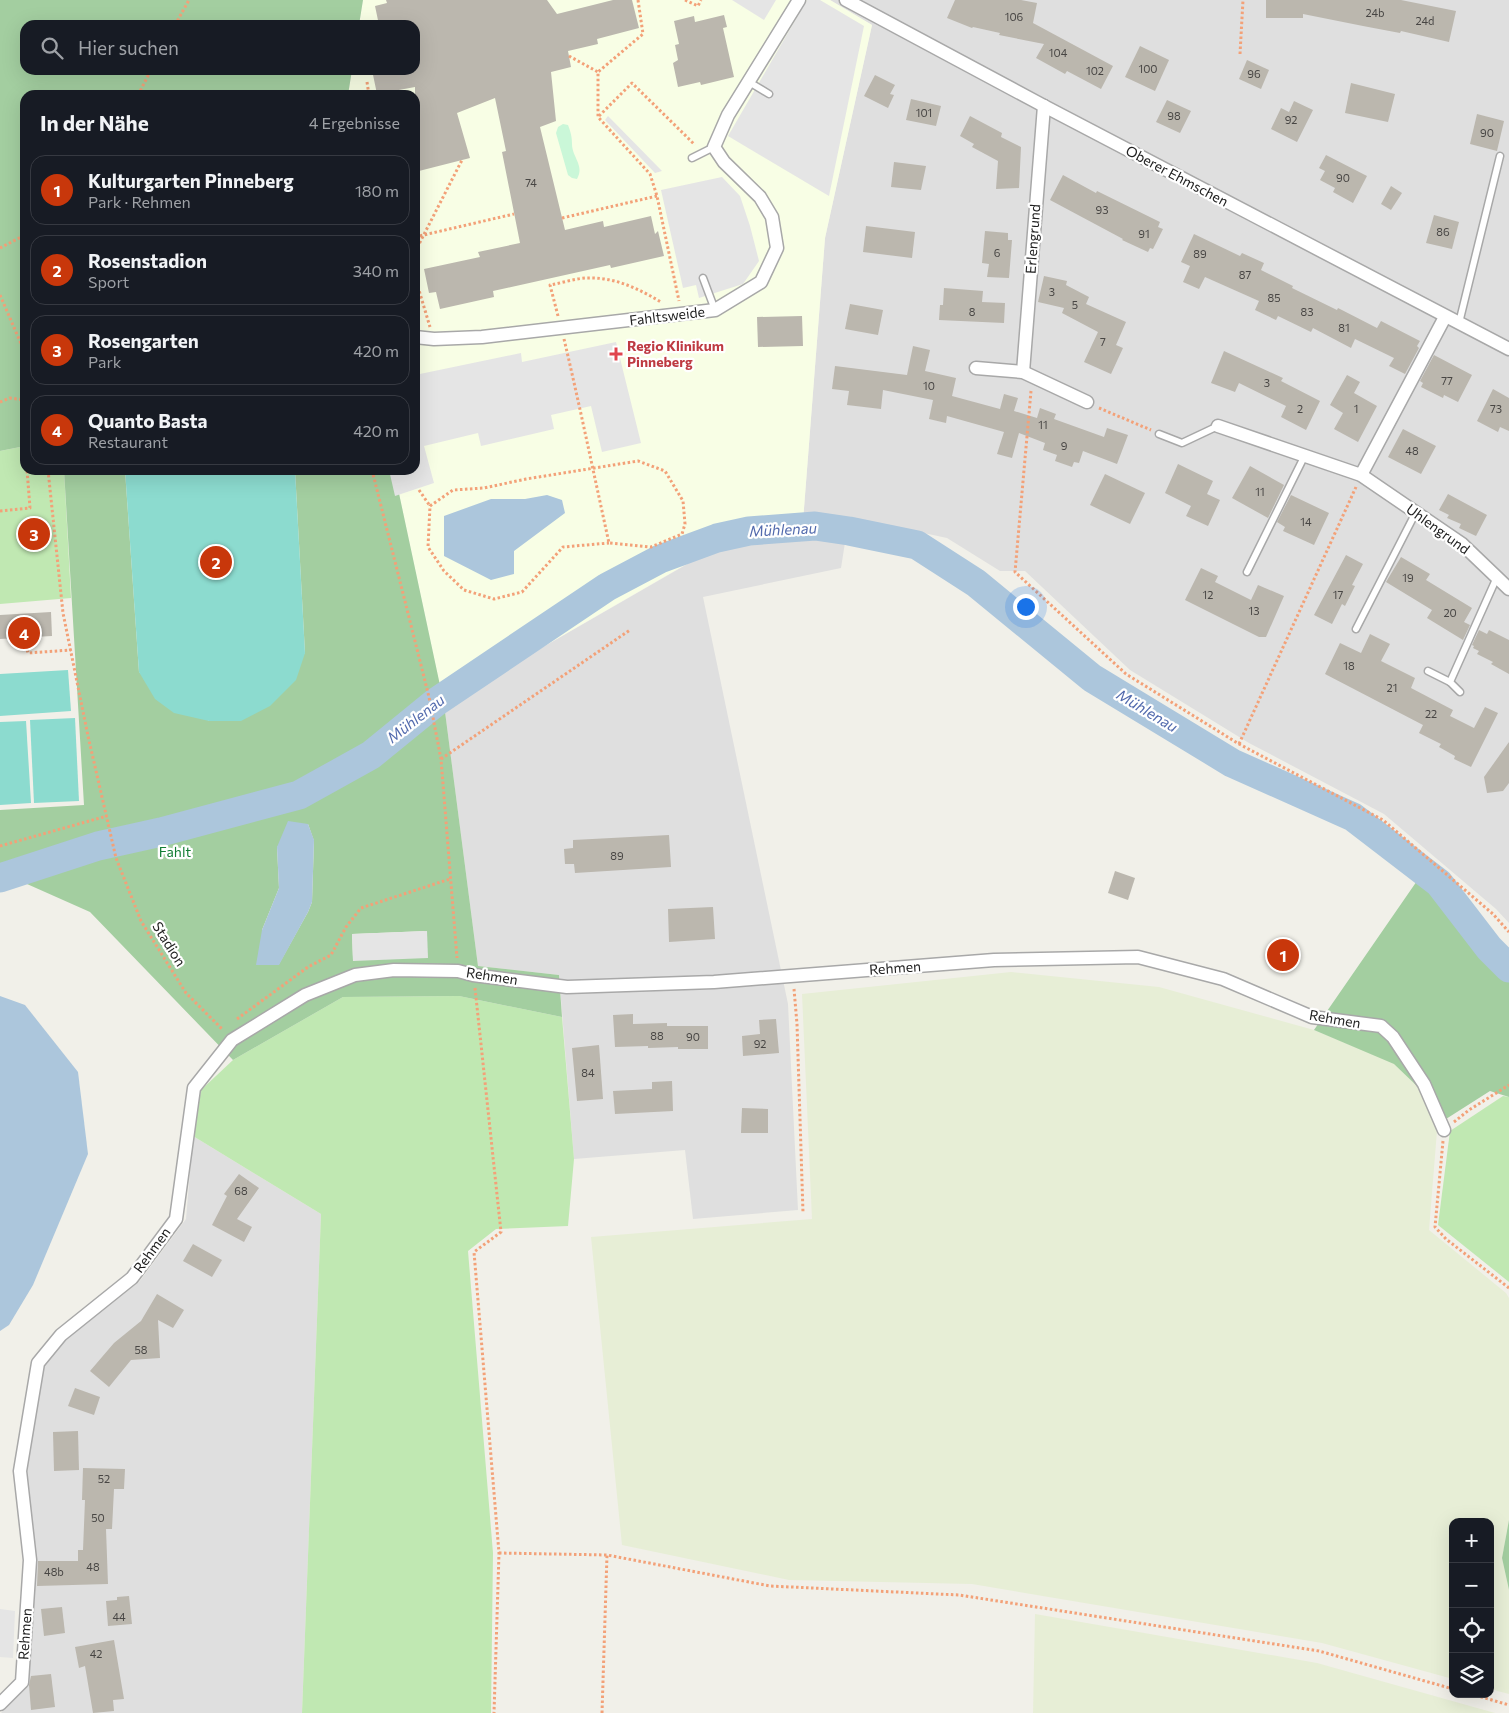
<!DOCTYPE html>
<html lang="de">
<head>
<meta charset="utf-8">
<style>
	body { margin:0; font-family:Commissioner,sans-serif; background:#242831; color:#f1f3f6 }
	.controls { position:absolute; right:15px; bottom:15px; display:grid; overflow:hidden; border-radius:10px; box-shadow:0 5px 20px #0002 }
	.controls button { width:45px; height:45px; display:grid; place-items:center; padding:0; border:0; border-bottom:1px solid #363941; background:#171b24; color:#f1f3f6; font:25px sans-serif }
	.you { position:absolute; left:1025px; top:606px; width:18px; height:18px; margin:-12px; border:4px solid #fff; border-radius:50%; background:#1a73e8; box-shadow:0 0 0 8px #1a73e833 }
	.badge { display:grid; place-items:center; width:32px; height:32px; border-radius:50%; background:#c8370b; color:#fff; font-size:16px; font-weight:700 }
	.pin { position:absolute; translate:-50% -50%; border:2px solid #fff; box-shadow:0 1px 5px #0006 }
	.list { margin:0; padding:0; list-style:none }
	h2 { display:flex; justify-content:space-between; align-items:center; height:65px; margin:0; padding:0 20px; font-size:21px }
	h2 small { font-size:16px; font-weight:400; color:#9ea1a6 }
	.list li { display:grid; grid-template-columns:32px 1fr auto; gap:15px; align-items:center; box-sizing:border-box; height:70px; margin:0 10px 10px; padding:0 10px; border:1px solid #363941; border-radius:15px }
	.list b { display:block; font-size:19px; white-space:nowrap }
	.list p { margin:0; font-size:16px; white-space:nowrap; color:#9ea1a6 }
	.list em { font-size:16px; font-style:normal; color:#9ea1a6 }
	.icon { flex:none; width:28px; height:28px; fill:none; stroke:currentColor; stroke-width:2; stroke-linecap:round; stroke-linejoin:round }
	.map { position:relative; flex:none; width:1509px; height:1713px; overflow:hidden }
	.search { position:absolute; background:#171b24; box-shadow:0 5px 20px #0002; left:20px; top:20px; width:400px; height:55px; display:flex; align-items:center; gap:12px; box-sizing:border-box; padding:0 18px; border-radius:15px; color:#9ea1a6; font-size:19px }
	.panel { position:absolute; background:#171b24; box-shadow:0 5px 20px #0002; left:20px; top:90px; width:400px; height:385px; border-radius:15px }
	.map>svg:first-child { display:block }
	.residential { fill:#dfdfdf }
	.education { fill:#f8fee5 }
	.farmland { fill:#e7eed6 }
	.grass { fill:#c0e8b2 }
	.forest { fill:#a3cea0; fill-rule:evenodd }
	.park { fill:#caf7d8 }
	.pitch { fill:#8cdbcf }
	.parking { fill:#e5e5e5 }
	.water { fill:#acc6dc }
	.lines { fill:none; stroke-linecap:round; stroke-linejoin:round }
	.river { stroke:#acc6dc; stroke-width:29 }
	.building { fill:#bbb7ae }
	.lane-casing { stroke:#a8a8a8; stroke-width:9 }
	.street-casing { stroke:#a8a8a8; stroke-width:15 }
	.path { stroke:#f3a178; stroke-width:3; stroke-dasharray:2.5 2.5; stroke-linecap:butt }
	.lane { stroke:#fff; stroke-width:6 }
	.street { stroke:#fff; stroke-width:12 }
	.health-dot { fill:#e0444e; stroke:#fff; stroke-width:2 }
	.labels { text-anchor:middle; stroke-width:4.5; stroke-linejoin:round; paint-order:stroke }
	.number-label { font-size:11px; fill:#484644 }
	.street-label { font-size:14px; fill:#212121; stroke:#fff }
	.health-label { font-size:14px; font-weight:bold; fill:#be3a42; stroke:#fff; text-anchor:start }
	.park-label { font-size:14px; fill:#127d34; stroke:#fff }
	.water-label { font-size:15px; font-style:italic; fill:#526aad; stroke:#fff }
</style>
</head>
<body>
<div class="map">
<svg width="1509" height="1713" viewBox="0 0 1509 1713">
	<rect width="100%" height="100%" fill="#f1f0e9"/>
	<g class="residential">
		<path d="M830 0H1509V923L1496 909 1384 814 1249 743 1130 670 1025 571H1000L947 538 849 517 841 568 703 597 788 1004 798 1210 693 1219 685 1150 574 1159 559 975 478 966 444 704 703 555 802 534 825 238 872 25Z"/>
		<path d="M193 1136 321 1214 302 1713H1L26 1684 33 1563 27 1472 44 1364 65 1340 139 1282 186 1219Z"/>
	</g>
	<path class="education" d="M363 0H830L872 25 825 238 802 534 702 555 444 704 394 470H415V95H348L352 70H415V25H359Z"/>
	<g class="farmland">
		<path d="M1011 972 1159 987 1314 1030 1394 1063 1418 1087 1437 1131 1429 1230 1506 1293 1509 1298V1520L1502 1558 1509 1590V1694L1490 1689V1522H1453V1679L1322 1643 972 1584 789 1580 622 1545 591 1237 812 1219 802 994Z"/>
		<path d="M1035 1614 1317 1663 1495 1713H1033Z"/>
	</g>
	<g class="grass">
		<path d="M25 446V470H64L71 598 0 604V451Z"/>
		<path d="M459 996 562 1017 574 1159 568 1226 496 1229 468 1251 493 1553 491 1713H302L321 1214 193 1136 201 1090 233 1060 343 997Z"/>
		<path d="M1503 1096 1509 1097V1282L1438 1225 1450 1131Z"/>
	</g>
	<g class="forest">
		<path d="M0 0H363L359 25H25V70H352L348 95H25V446L0 451Z"/>
		<path d="M64 470H125L139 672 209 721 305 653 295 470H394L444 704 478 966 559 975 562 1017 459 996 343 997 233 1060 90 912 0 872V810L84 805ZM308 824 314 841 312 902 308 912 279 964 262 930 279 888 277 847ZM426 931 353 961V960L352 934Z"/>
		<path d="M1419 878 1483 953 1509 979V1097L1490 1091 1446 1119 1437 1131 1418 1087 1394 1064 1314 1030Z"/>
		<path d="M1509 1520V1590L1502 1558Z"/>
	</g>
	<path class="park" d="M563 124 568 125C571 133 572 137 572 144 572 157 585 166 577 179L572 178 568 175 556 133 558 127Z"/>
	<g class="pitch">
		<path d="M125 470H295L305 653 296 680 270 706 241 721H209L174 713 155 699 139 672Z"/>
		<path d="M68 670 71 711 0 716V674Z"/>
		<path d="M75 718 79 801 34 803 30 720Z"/>
		<path d="M26 721 31 803 0 805V722Z"/>
	</g>
	<g class="parking">
		<path d="M732 0H776L764 20Z"/>
		<path d="M807 0H820L864 26 829 196 728 136Z"/>
		<path d="M608 116 662 171 655 173 605 120Z"/>
		<path d="M722 177 740 196 750 226 759 261 743 284 699 298 696 285 683 288 661 190Z"/>
		<path d="M616 342 641 443 602 452 591 406 551 415 554 429 481 446 478 433 424 446 434 483 395 496 389 470H415V375L521 353 522 362Z"/>
		<path d="M427 931 428 958 353 961 352 934Z"/>
		<path d="M0 1609 15 1611 13 1658 0 1657Z"/>
	</g>
	<g class="water">
		<path d="M547 495 562 500 565 513 514 551V574L491 580 444 556V516L491 499H525Z"/>
		<path d="M288 821 308 824 314 840 312 902 308 912 279 965H256L262 930 279 888 277 847Z"/>
		<path d="M0 996 25 1005 78 1072 88 1154 33 1285 9 1325 0 1331Z"/>
	</g>
	<g class="lines">
		<path class="river" d="M0 878 98 846 161 832 299 795 371 755 436 702 607 587 660 559 717 538 749 531 815 526 849 531 917 545 976 583 1092 678 1232 763 1353 817 1439 883 1489 948 1509 968"/>
	</g>
	<g class="building">
		<path d="M386 0H547L557 14 613 0H632L639 28 597 39 598 44 568 51 571 67 551 72 556 121 540 127 565 230 603 221 604 227 651 216 655 234 658 231 664 256 611 268 610 265 493 291 494 297 440 309 436 292 429 293 424 269 480 257 478 252 520 243 502 152 506 151 495 98 457 113 470 158 415 172V87L377 94 372 70H415V25H379L375 6 387 3Z"/>
		<path d="M955 0H1021L1037 3 1033 23 1113 66 1101 89 1067 71 1065 74 1036 58 1044 44 999 35 1000 33 973 27 972 28 947 18Z"/>
		<path d="M1266 0H1401L1456 11 1449 42 1401 31 1400 33 1363 26 1303 14V18H1266Z"/>
		<path d="M724 15 727 27 723 28 734 77 701 85 700 82 678 87 673 63 678 60 675 45 679 44 674 21 694 16 695 22Z"/>
		<path d="M1140 46 1169 60 1155 91 1125 77Z"/>
		<path d="M1247 60 1269 70 1261 89 1239 79Z"/>
		<path d="M875 75 895 85 890 94 894 95 888 108 864 96Z"/>
		<path d="M1351 83 1395 94 1388 122 1345 113Z"/>
		<path d="M911 99 941 106 936 126 906 120Z"/>
		<path d="M1167 100 1191 111 1180 133 1156 122Z"/>
		<path d="M1294 101 1313 110 1297 142 1271 129 1281 108 1289 112Z"/>
		<path d="M1477 114 1504 121 1497 151 1470 144Z"/>
		<path d="M970 116 1002 133 1001 137 1021 147 1019 188 996 189 998 161 972 147 974 144 960 136Z"/>
		<path d="M1326 155 1367 176 1353 203 1333 192 1335 188 1320 180 1325 171 1319 168Z"/>
		<path d="M894 162 926 166 921 190 891 187Z"/>
		<path d="M1063 175 1096 193 1097 191 1160 222 1158 227 1163 229 1153 249 1150 248 1148 252 1122 240 1123 239 1050 200Z"/>
		<path d="M1391 186 1402 193 1391 210 1381 204Z"/>
		<path d="M1434 215 1459 222 1452 249 1426 243Z"/>
		<path d="M866 226 915 232 912 258 863 252Z"/>
		<path d="M985 231 1008 233V240H1012L1009 278 987 277 989 264 982 263Z"/>
		<path d="M1194 234 1240 256 1242 253 1264 263 1261 270 1293 286 1292 288 1337 310 1338 308 1377 328 1381 321 1420 341 1417 346 1419 348 1405 374 1389 366 1394 358 1355 339 1351 348 1313 328 1311 332 1278 316 1276 320 1255 310 1259 301 1205 277 1199 289 1183 282 1190 266 1181 262Z"/>
		<path d="M1044 276 1067 281 1066 285 1089 297 1086 304 1126 322 1116 345 1123 348 1111 374 1084 362 1098 332 1062 313 1064 308 1038 302Z"/>
		<path d="M944 288 983 291 982 302 1005 303 1004 323 939 320 940 305H943Z"/>
		<path d="M850 304 883 310 878 335 845 329Z"/>
		<path d="M802 316 803 346 758 347 757 317Z"/>
		<path d="M913 346 930 350 925 371 956 378 952 396 1000 409 1004 394 1018 398 1014 411 1037 418 1040 408 1056 414 1054 419 1104 437 1107 428 1128 435 1117 464 1083 451 1079 463 1074 462 1072 467 1055 461 1057 455 1043 450 1045 443 1019 433 1012 458 997 454 1004 432 947 416 946 423 929 419 933 400 883 390 881 409 847 405 849 391 832 389 835 366 907 375Z"/>
		<path d="M1224 351 1283 378 1281 381 1320 401 1306 430 1281 417 1286 406 1239 383 1235 392 1211 383Z"/>
		<path d="M1434 355 1472 375 1458 402 1444 395 1443 398 1421 387 1423 383 1420 381Z"/>
		<path d="M1347 375 1360 382 1354 393 1377 406 1358 442 1334 429 1343 413 1330 405Z"/>
		<path d="M1493 389 1509 398V431L1500 427 1498 432 1477 421Z"/>
		<path d="M1403 429 1436 446 1421 474 1388 457Z"/>
		<path d="M1178 464 1213 481 1207 494 1220 500 1208 526 1186 516 1191 506 1165 493Z"/>
		<path d="M1250 466 1284 485 1268 518 1232 498Z"/>
		<path d="M1105 474 1145 493 1130 524 1090 505Z"/>
		<path d="M1448 494 1487 515 1476 536 1459 528 1461 524 1447 518 1449 515 1439 510Z"/>
		<path d="M1291 495 1329 513 1314 545 1283 531 1285 527 1277 522Z"/>
		<path d="M1346 555 1363 564 1352 585 1355 586 1345 606 1342 604 1332 624 1314 615Z"/>
		<path d="M1401 557 1430 574 1426 580 1472 608 1464 622 1470 625 1463 640 1427 618 1432 610 1386 582Z"/>
		<path d="M1201 568 1218 576 1215 582 1251 600 1258 585 1284 596 1266 637H1259L1185 600Z"/>
		<path d="M51 612 52 636 0 639V615Z"/>
		<path d="M1479 630 1487 634 1489 630 1509 640V674L1491 664 1493 662 1477 654 1479 651 1473 648 1474 646 1472 645Z"/>
		<path d="M1370 634 1390 644 1381 661 1415 678 1411 688 1453 710 1450 716 1474 728 1485 707 1498 713 1471 767 1454 759 1455 756 1439 747 1441 744 1419 733 1423 725 1325 674 1340 643 1361 653Z"/>
		<path d="M1509 742V783L1503 791 1487 793 1484 777Z"/>
		<path d="M669 835 671 867 575 873 574 864H565L564 849 573 848V840Z"/>
		<path d="M1115 871 1135 878 1128 900 1108 893Z"/>
		<path d="M713 907 715 939 669 942 668 909Z"/>
		<path d="M1278 939 1298 946 1290 968 1271 961Z"/>
		<path d="M633 1014V1024L667 1023V1026H708V1049H678V1047L648 1048V1046L615 1047 613 1015Z"/>
		<path d="M776 1019 779 1053 743 1056 742 1036 760 1034 759 1020Z"/>
		<path d="M599 1045 603 1099 577 1101 572 1048Z"/>
		<path d="M672 1081 673 1111 615 1114 613 1091 652 1089V1082Z"/>
		<path d="M742 1108 768 1109V1133H741Z"/>
		<path d="M239 1174 259 1188 237 1219 252 1227 244 1242 212 1225 227 1196 224 1194Z"/>
		<path d="M193 1244 222 1260 212 1277 183 1261Z"/>
		<path d="M157 1294 184 1310 173 1328 158 1320 160 1358 131 1360 109 1387 90 1371 114 1343 141 1321Z"/>
		<path d="M75 1388 100 1397 94 1415 68 1406Z"/>
		<path d="M78 1431 79 1470 54 1471 53 1432Z"/>
		<path d="M83 1468 125 1469 124 1489H114L112 1529H106L108 1584 37 1586 38 1561H78V1550H83L85 1500H82Z"/>
		<path d="M129 1596 132 1624 108 1626 106 1601 117 1600V1597Z"/>
		<path d="M62 1607 65 1633 44 1636 41 1609Z"/>
		<path d="M114 1640 124 1699 113 1700 114 1711 93 1713 85 1666 79 1668 75 1647Z"/>
		<path d="M51 1674 55 1707 31 1710 29 1685 31 1676Z"/>
	</g>
	<g class="lines">
		<g class="lane-casing">
			<g id="lane">
				<path d="M749 82 769 94"/>
				<path d="M692 158 714 147"/>
				<path d="M703 278 715 310"/>
				<path d="M1459 323 1500 156"/>
				<path d="M1159 434 1182 443 1218 426"/>
				<path d="M1247 572 1305 455"/>
				<path d="M1356 629 1416 512"/>
				<path d="M1428 671 1450 682"/>
				<path d="M1460 692 1450 682 1497 577"/>
			</g>
		</g>
		<g class="street-casing">
			<g id="street">
				<path d="M846 0 1044 106 1509 349"/>
				<path d="M415 337 434 339 482 337 715 310 761 282 777 248 772 217 760 197 724 162 714 147 728 115 799 0"/>
				<path d="M976 368 1023 372 1087 402"/>
				<path d="M1023 372 1044 106"/>
				<path d="M1218 426 1361 475 1462 544 1509 589"/>
				<path d="M1361 475 1445 317"/>
				<path d="M0 1704 22 1682 30 1560 20 1471 38 1363 61 1335 132 1278 176 1219 194 1088 232 1040 305 995 355 975 394 970 458 971 473 975 567 987 714 982 994 960 1138 957 1223 979 1312 1017 1381 1026 1393 1037 1424 1084 1444 1130"/>
			</g>
		</g>
		<g class="path">
			<path d="M638 0 643 34 598 72V117L650 174 657 196 679 301"/>
			<path d="M685 0 698 6 701 0"/>
			<path d="M175 25 189 0"/>
			<path d="M1240 54 1243 0"/>
			<path d="M569 56 598 72"/>
			<path d="M367 82 369 95"/>
			<path d="M138 95 151 70"/>
			<path d="M599 116 632 83 695 145"/>
			<path d="M562 218 657 196"/>
			<path d="M415 237 514 214"/>
			<path d="M0 248 25 235"/>
			<path d="M415 252 462 160"/>
			<path d="M415 277 430 327"/>
			<path d="M0 295 25 353"/>
			<path d="M558 316 550 285C562 283 576 278 588 278 615 277 639 289 661 302"/>
			<path d="M564 339C580 407 594 475 609 543L651 547 682 534 685 524 683 501 665 471 638 461 526 479 484 488 453 490 430 506 428 547 444 571 464 590 494 599 522 592 563 547 609 543"/>
			<path d="M1031 391 1015 572 1126 674 1239 744 1383 820 1493 914 1509 932"/>
			<path d="M0 402 10 398 25 400"/>
			<path d="M1099 408 1151 430"/>
			<path d="M48 470 63 613 88 736 116 858 141 921 186 993 223 1030"/>
			<path d="M372 470 429 697 441 759 457 958"/>
			<path d="M419 490 430 506"/>
			<path d="M0 511 30 508 27 470"/>
			<path d="M26 645 28 653 71 650"/>
			<path d="M1239 744 1356 487"/>
			<path d="M441 759 630 630"/>
			<path d="M0 846 107 816"/>
			<path d="M475 988 501 1232 474 1252 499 1553 494 1713"/>
			<path d="M794 989 797 1024 803 1213"/>
			<path d="M237 1019 308 967 331 955 346 927 361 908 450 879"/>
			<path d="M1454 1122 1469 1110 1509 1085"/>
			<path d="M1443 1141 1435 1227 1446 1239 1509 1288"/>
			<path d="M499 1553 607 1555 770 1586 959 1595 1319 1651 1453 1689"/>
			<path d="M1471 1694 1509 1705"/>
			<path d="M602 1713 607 1555"/>
		</g>
		<use href="#lane" class="lane"/>
		<use href="#street" class="street"/>
	</g>
	<path class="health-dot" d="M613.5 346.5h5v5h5v5h-5v5h-5v-5h-5v-5h5z"/>
	<g class="labels">
		<g class="number-label">
			<text x="1375" y="17">24b</text>
			<text x="1014" y="21">106</text>
			<text x="1425" y="25">24d</text>
			<text x="1058" y="57">104</text>
			<text x="1148" y="73">100</text>
			<text x="1095" y="75">102</text>
			<text x="1254" y="78">96</text>
			<text x="924" y="117">101</text>
			<text x="1174" y="120">98</text>
			<text x="1291" y="124">92</text>
			<text x="1487" y="137">90</text>
			<text x="1343" y="182">90</text>
			<text x="531" y="187">74</text>
			<text x="1102" y="214">93</text>
			<text x="1443" y="236">86</text>
			<text x="1144" y="238">91</text>
			<text x="997" y="257">6</text>
			<text x="1200" y="258">89</text>
			<text x="1245" y="279">87</text>
			<text x="1052" y="296">3</text>
			<text x="1274" y="302">85</text>
			<text x="1075" y="309">5</text>
			<text x="972" y="316">8</text>
			<text x="1307" y="316">83</text>
			<text x="1344" y="332">81</text>
			<text x="1103" y="346">7</text>
			<text x="1447" y="385">77</text>
			<text x="1267" y="387">3</text>
			<text x="929" y="390">10</text>
			<text x="1300" y="413">2</text>
			<text x="1356" y="413">1</text>
			<text x="1496" y="413">73</text>
			<text x="1043" y="429">11</text>
			<text x="1064" y="450">9</text>
			<text x="1412" y="455">48</text>
			<text x="1260" y="496">11</text>
			<text x="1306" y="526">14</text>
			<text x="1408" y="582">19</text>
			<text x="1208" y="599">12</text>
			<text x="1338" y="599">17</text>
			<text x="1254" y="615">13</text>
			<text x="1450" y="617">20</text>
			<text x="1349" y="670">18</text>
			<text x="1392" y="692">21</text>
			<text x="1431" y="718">22</text>
			<text x="617" y="860">89</text>
			<text x="657" y="1040">88</text>
			<text x="693" y="1041">90</text>
			<text x="760" y="1048">92</text>
			<text x="588" y="1077">84</text>
			<text x="241" y="1195">68</text>
			<text x="141" y="1354">58</text>
			<text x="104" y="1483">52</text>
			<text x="98" y="1522">50</text>
			<text x="93" y="1571">48</text>
			<text x="54" y="1576">48b</text>
			<text x="119" y="1621">44</text>
			<text x="96" y="1658">42</text>
		</g>
		<g class="street-label">
			<text transform="translate(1177 176) rotate(28)" y="5">Oberer Ehmschen</text>
			<text transform="translate(1033 239) rotate(-86)" y="5">Erlengrund</text>
			<text transform="translate(667 316) rotate(-7)" y="5">Fahltsweide</text>
			<text transform="translate(1438 529) rotate(36)" y="5">Uhlengrund</text>
			<text transform="translate(169 944) rotate(58)" y="5">Stadion</text>
			<text transform="translate(895 968) rotate(-4)" y="5">Rehmen</text>
			<text transform="translate(492 976) rotate(9)" y="5">Rehmen</text>
			<text transform="translate(1335 1019) rotate(10)" y="5">Rehmen</text>
			<text transform="translate(152 1250) rotate(-54)" y="5">Rehmen</text>
			<text transform="translate(25 1634) rotate(-86)" y="5">Rehmen</text>
		</g>
		<g class="health-label">
			<text x="627" y="351">Regio Klinikum<tspan x="627" dy="16">Pinneberg</tspan></text>
		</g>
		<g class="park-label">
			<text x="175" y="857">Fahlt</text>
		</g>
		<g class="water-label">
			<text transform="translate(783 530) rotate(-3)" y="5">Mühlenau</text>
			<text transform="translate(1147 711) rotate(31)" y="5">Mühlenau</text>
			<text transform="translate(416 719) rotate(-38)" y="5">Mühlenau</text>
		</g>
	</g>
</svg>
<div class="controls">
<button>+</button>
<button>−</button>
<button><svg class="icon" aria-label="locate" viewBox="0 0 24 24"><circle cx="12" cy="12" r="6"/><path d="M12 2v4M12 18v4M2 12h4M18 12h4"/></svg></button>
<button><svg class="icon" aria-label="layers" viewBox="0 0 24 24"><path d="M12 4l9 5-9 5-9-5zM3 14l9 5 9-5"/></svg></button>
</div>
<div class="you"></div>
<div class="pin badge" style="left:1283px;top:955px">1</div>
<div class="pin badge" style="left:216px;top:562px">2</div>
<div class="pin badge" style="left:34px;top:534px">3</div>
<div class="pin badge" style="left:24px;top:633px">4</div>
<div class="search"><svg class="icon" aria-label="search" viewBox="0 0 24 24"><circle cx="10" cy="10" r="6"/><path d="M15 15l6 6"/></svg>Hier suchen</div>
<section class="panel">
<h2>In der Nähe<small>4 Ergebnisse</small></h2>
<ul class="list">
<li><span class="badge">1</span><div><b>Kulturgarten Pinneberg</b><p>Park · Rehmen</p></div><em>180 m</em></li>
<li><span class="badge">2</span><div><b>Rosenstadion</b><p>Sport</p></div><em>340 m</em></li>
<li><span class="badge">3</span><div><b>Rosengarten</b><p>Park</p></div><em>420 m</em></li>
<li><span class="badge">4</span><div><b>Quanto Basta</b><p>Restaurant</p></div><em>420 m</em></li>
</ul>
</section>
</div>
</body>
</html>
